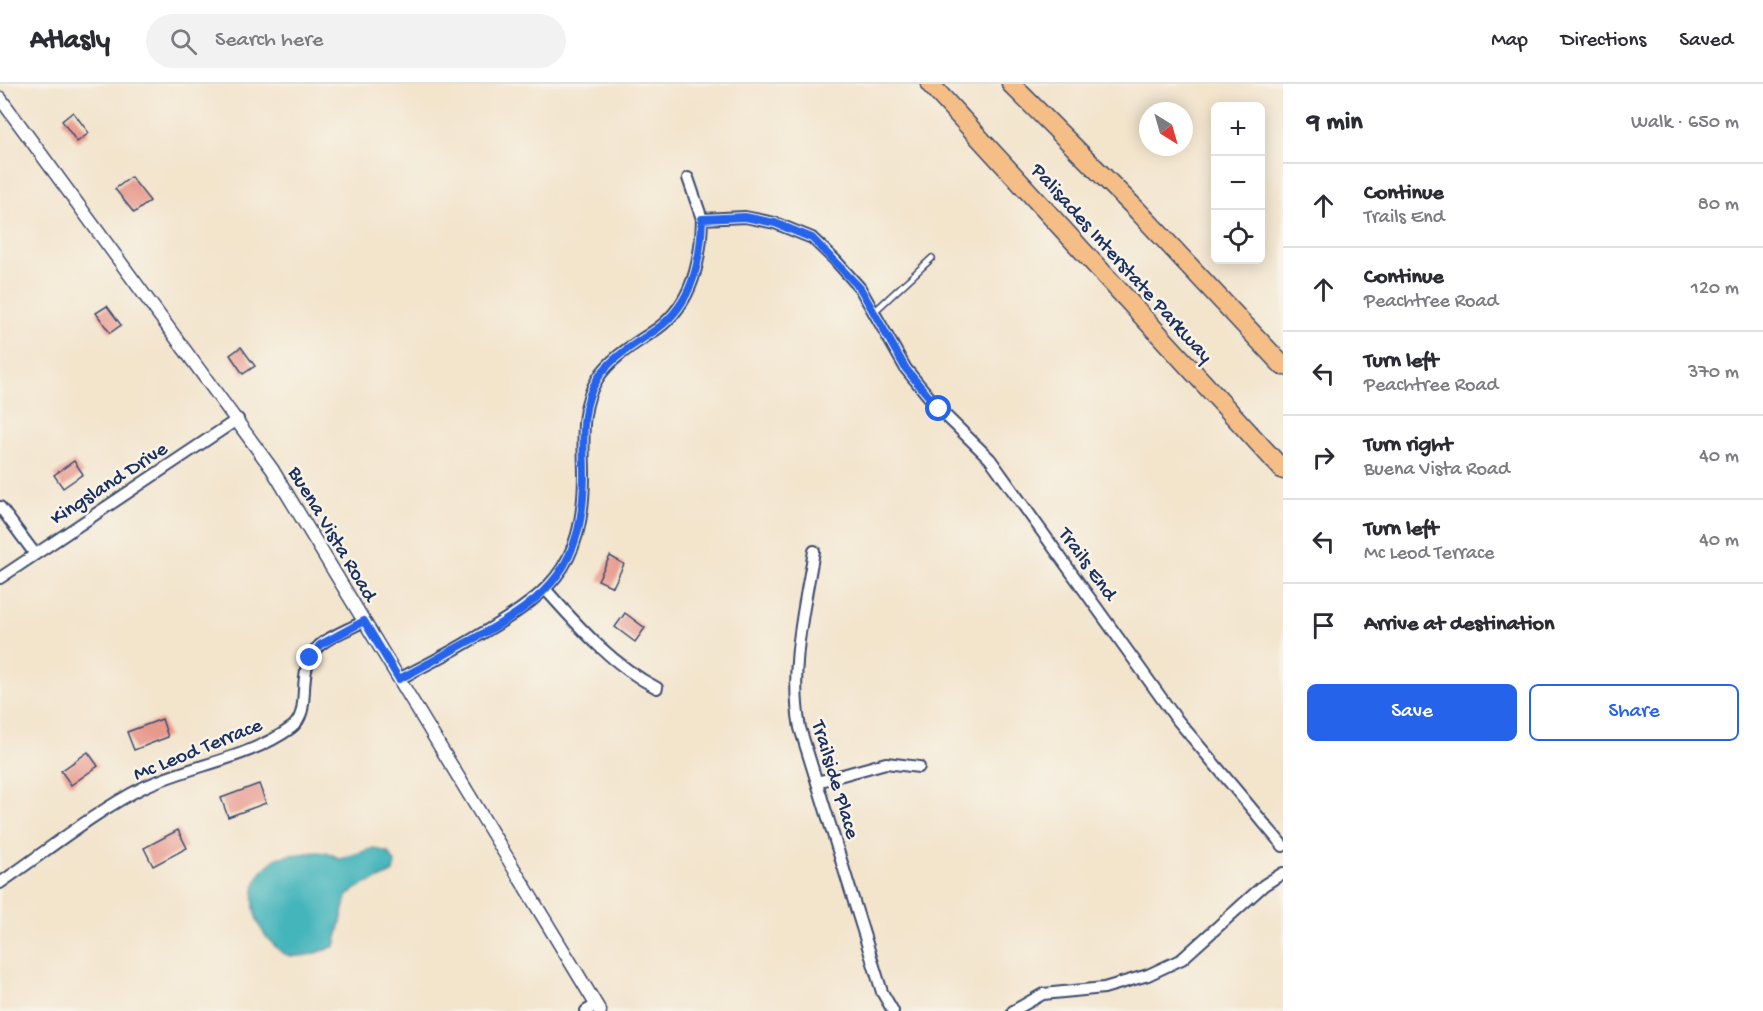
<!DOCTYPE html>
<html lang="en">
<head>
<meta charset="utf-8">
<style>
	body { margin:0; font-family:"Gochi Hand",sans-serif; background:#f2f2f3; color:#2b2b33 }
	.controls { position:absolute; right:18px; top:18px; display:grid; overflow:hidden; border-radius:9px; box-shadow:0 3px 15px #0003 }
	.controls button { width:54px; height:54px; display:grid; place-items:center; padding:0; border:0; border-bottom:2px solid #e1e1e2; background:#fff; color:#2b2b33; font:30px sans-serif }
	.compass { position:absolute; left:1139px; top:18px; width:54px; height:54px; border-radius:50%; background:#fff; box-shadow:0 3px 15px #0003; rotate:143deg }
	.stop { position:absolute; width:18px; height:18px; margin:-14px; border:4px solid #2563eb; border-radius:50%; background:#fff }
	.stop.end { background:#2563eb; border-color:#fff; box-shadow:0 2px 6px #0008 }
	.list { margin:0; padding:0; list-style:none }
	h2 { display:flex; justify-content:space-between; align-items:center; height:78px; margin:0; padding:0 24px; font-size:26px }
	h2 small { font-size:20px; font-weight:400; color:#7c7c81 }
	.list li { display:grid; grid-template-columns:39px 1fr auto; gap:18px; align-items:center; box-sizing:border-box; height:84px; padding:0 24px; border-top:2px solid #e1e1e2 }
	.list b { display:block; font-size:22px; white-space:nowrap }
	.list p { margin:0; font-size:20px; white-space:nowrap; color:#7c7c81 }
	.list em { font-size:20px; font-style:normal; color:#7c7c81 }
	.actions { display:flex; gap:12px; padding:18px 24px }
	.actions a { flex:1; padding:14px 0; border:2px solid #2563eb; border-radius:9px; text-align:center; font-size:21px; color:#2563eb }
	.actions .main { background:#2563eb; color:#fff }
	.icon { flex:none; width:33px; height:33px; fill:none; stroke:currentColor; stroke-width:2; stroke-linecap:round; stroke-linejoin:round }
	.map { position:relative; flex:none; width:1283px; height:927px; overflow:hidden }
	header { display:flex; align-items:center; gap:36px; box-sizing:border-box; height:84px; padding:0 30px; background:#fff; border-bottom:2px solid #e1e1e2 }
	header strong { font-size:28px }
	nav { display:flex; gap:33px; margin-inline-start:auto; font-size:21px }
	.search { width:420px; height:54px; background:#f2f2f3; display:flex; align-items:center; gap:15px; box-sizing:border-box; padding:0 21px; border-radius:33px; color:#7c7c81; font-size:22px }
	main { display:flex }
	aside { flex:1; background:#fff }
	.map>svg:first-child { display:block }
	.water { fill:#45b5bc; stroke:#30728d; stroke-width:1.5 }
	.building { fill:#e8998e }
	.lines { fill:none; stroke-linecap:round; stroke-linejoin:round }
	.service-casing { stroke:#3b4a6e; stroke-width:8 }
	.minor-casing { stroke:#3b4a6e; stroke-width:14 }
	.tertiary-casing { stroke:#3b4a6e; stroke-width:15 }
	.motorway-casing { stroke:#3b4a6e; stroke-width:21 }
	.service { stroke:#fff; stroke-width:5 }
	.minor { stroke:#fff; stroke-width:10 }
	.tertiary { stroke:#fff; stroke-width:12 }
	.motorway { stroke:#f6be87; stroke-width:18 }
	.route { stroke:#2563eb; stroke-width:8 }
	.labels { text-anchor:middle; stroke-width:5; stroke-linejoin:round; paint-order:stroke }
	.street-label { font-size:21px; fill:#1b2f5e; stroke:#f7f3e8 }
</style>
</head>
<body>
<header>
<strong>Atlasly</strong>
<div class="search"><svg class="icon" aria-label="search" viewBox="0 0 24 24"><circle cx="10" cy="10" r="6"/><path d="M15 15l6 6"/></svg>Search here</div>
<nav><a>Map</a><a>Directions</a><a>Saved</a></nav>
</header>
<main>
<div class="map">
<svg width="1283" height="927" viewBox="0 0 1283 927">
	<rect width="100%" height="100%" fill="#f7f3e8"/>
	<filter id="ink" filterUnits="userSpaceOnUse"><feTurbulence type="fractalNoise" baseFrequency=".0167" numOctaves="2"/><feDisplacementMap in="SourceGraphic" scale="12" xChannelSelector="R" yChannelSelector="G"/><feConvolveMatrix kernelMatrix="1 2 1 2 8 2 1 2 1" color-interpolation-filters="sRGB"/></filter>
	<filter id="wash" filterUnits="userSpaceOnUse"><feTurbulence type="fractalNoise" baseFrequency=".008" numOctaves="4" result="noise"/><feDisplacementMap in="SourceGraphic" scale="24" xChannelSelector="R" yChannelSelector="G"/><feGaussianBlur stdDeviation="1.35" result="paint"/><feColorMatrix in="noise" values="0 0 0 0 0 0 0 0 0 0 0 0 0 0 0 0 0 1.4 0 .05"/><feComposite in="paint" operator="in"/></filter>
	<g filter="url(#wash)">
		<rect width="100%" height="100%" fill="#f3e4cc"/>
		<path class="water" d="M374 764 389 769 395 779 393 788C379 797 357 800 347 813L335 862C324 867 303 874 291 872 281 870 276 863 269 856 249 832 246 796 274 776 280 771 293 771 301 770 316 768 326 766 340 775Z"/>
		<g id="blocks">
			<g class="building">
				<path d="M73 28 89 49 77 58 62 37Z"/>
				<path d="M131 93 150 117 134 129 115 105Z"/>
				<path d="M107 222 121 241 110 249 96 229Z"/>
				<path d="M241 263 255 282 243 290 230 271Z"/>
				<path d="M74 377 83 390 63 404 54 391Z"/>
				<path d="M610 472 624 480 613 503 598 496Z"/>
				<path d="M625 529 645 544 635 558 615 543Z"/>
				<path d="M162 635 168 653 134 666 127 648Z"/>
				<path d="M88 668 98 682 71 701 61 687Z"/>
				<path d="M259 700 266 719 228 733 221 714Z"/>
				<path d="M178 746 187 764 153 782 144 764Z"/>
			</g>
		</g>
	</g>
	<g filter="url(#ink)">
		<use href="#blocks" fill-opacity="0" stroke="#3b4a6e" stroke-width="1.5"/>
		<g class="lines">
			<g class="service-casing">
				<path id="service" d="M874 228 932 174"/>
			</g>
			<g class="minor-casing">
				<g id="minor">
					<path d="M688 94 702 135"/>
					<path d="M0 423 35 470"/>
					<path d="M814 467C804 526 789 584 800 644L882 908 893 927"/>
					<path d="M0 494 238 335"/>
					<path d="M546 506C579 543 612 581 657 604"/>
					<path d="M399 595C424 582 448 570 471 556 548 511 583 487 584 392 584 359 579 323 598 294 612 272 637 259 657 245 693 219 701 176 702 135L745 133 775 139 812 154 835 176 860 204 906 285 939 325 990 375 1175 633 1283 762"/>
					<path d="M817 698 886 679 919 683"/>
					<path d="M0 799C44 769 97 726 144 703 191 681 248 675 291 644 315 626 292 586 320 561 332 551 350 545 364 537"/>
					<path d="M586 927 596 921"/>
					<path d="M1013 927 1043 910 1104 904 1148 891 1182 875 1264 801 1283 789"/>
				</g>
			</g>
			<g class="tertiary-casing">
				<path id="tertiary" d="M0 14 272 385 600 927"/>
			</g>
			<g class="motorway-casing">
				<g id="motorway">
					<path d="M930 0 1283 386"/>
					<path d="M1011 0 1137 126 1283 282"/>
				</g>
			</g>
			<use href="#service" class="service"/>
			<use href="#minor" class="minor"/>
			<use href="#tertiary" class="tertiary"/>
			<use href="#motorway" class="motorway"/>
		</g>
	</g>
	<g class="lines" filter="url(#ink)">
		<path class="route" d="M310 574 320 561 364 537 399 595C425 582 450 567 475 554 551 513 583 481 584 392 584 359 579 323 598 294 612 272 637 259 657 245 693 219 701 176 702 135L745 133 775 139 812 154 860 204 906 285 939 325"/>
	</g>
	<g class="labels">
		<g class="street-label">
			<text transform="translate(1123 178) rotate(48)" y="7">Palisades Interstate Parkway</text>
			<text transform="translate(108 398) rotate(-33)" y="7">Kingsland Drive</text>
			<text transform="translate(334 449) rotate(59)" y="7">Buena Vista Road</text>
			<text transform="translate(1089 479) rotate(54)" y="7">Trails End</text>
			<text transform="translate(197 664) rotate(-22)" y="7">Mc Leod Terrace</text>
			<text transform="translate(837 695) rotate(73)" y="7">Trailside Place</text>
		</g>
	</g>
</svg>
<div class="controls">
<button>+</button>
<button>−</button>
<button><svg class="icon" aria-label="locate" viewBox="0 0 24 24"><circle cx="12" cy="12" r="6"/><path d="M12 2v4M12 18v4M2 12h4M18 12h4"/></svg></button>
</div>
<svg class="compass" viewBox="-18 -18 36 36"><path d="M0-13l5 13h-10z" fill="#e53935"/><path d="M0 13l5-13h-10z" fill="#7c7c81"/></svg>
<div class="stop" style="left:939px;top:325px"></div>
<div class="stop end" style="left:310px;top:574px"></div>
</div>
<aside>
<h2>9 min<small>Walk · 650 m</small></h2>
<ul class="list">
<li><svg class="icon" aria-label="ahead" viewBox="0 0 24 24"><path d="M12 20V5M6 11l6-6 6 6"/></svg><div><b>Continue</b><p>Trails End</p></div><em>80 m</em></li>
<li><svg class="icon" aria-label="ahead" viewBox="0 0 24 24"><path d="M12 20V5M6 11l6-6 6 6"/></svg><div><b>Continue</b><p>Peachtree Road</p></div><em>120 m</em></li>
<li><svg class="icon" aria-label="left" viewBox="0 0 24 24"><path d="M17 20v-9H6M10 6l-5 5 5 5"/></svg><div><b>Turn left</b><p>Peachtree Road</p></div><em>370 m</em></li>
<li><svg class="icon" aria-label="right" viewBox="0 0 24 24"><path d="M7 20v-9h11M14 6l5 5-5 5"/></svg><div><b>Turn right</b><p>Buena Vista Road</p></div><em>40 m</em></li>
<li><svg class="icon" aria-label="left" viewBox="0 0 24 24"><path d="M17 20v-9H6M10 6l-5 5 5 5"/></svg><div><b>Turn left</b><p>Mc Leod Terrace</p></div><em>40 m</em></li>
<li><svg class="icon" aria-label="arrive" viewBox="0 0 24 24"><path d="M6 21V4h12l-3 4 3 4H6"/></svg><div><b>Arrive at destination</b></div></li>
</ul>
<div class="actions"><a class="main">Save</a><a>Share</a></div>
</aside>
</main>
</body>
</html>
